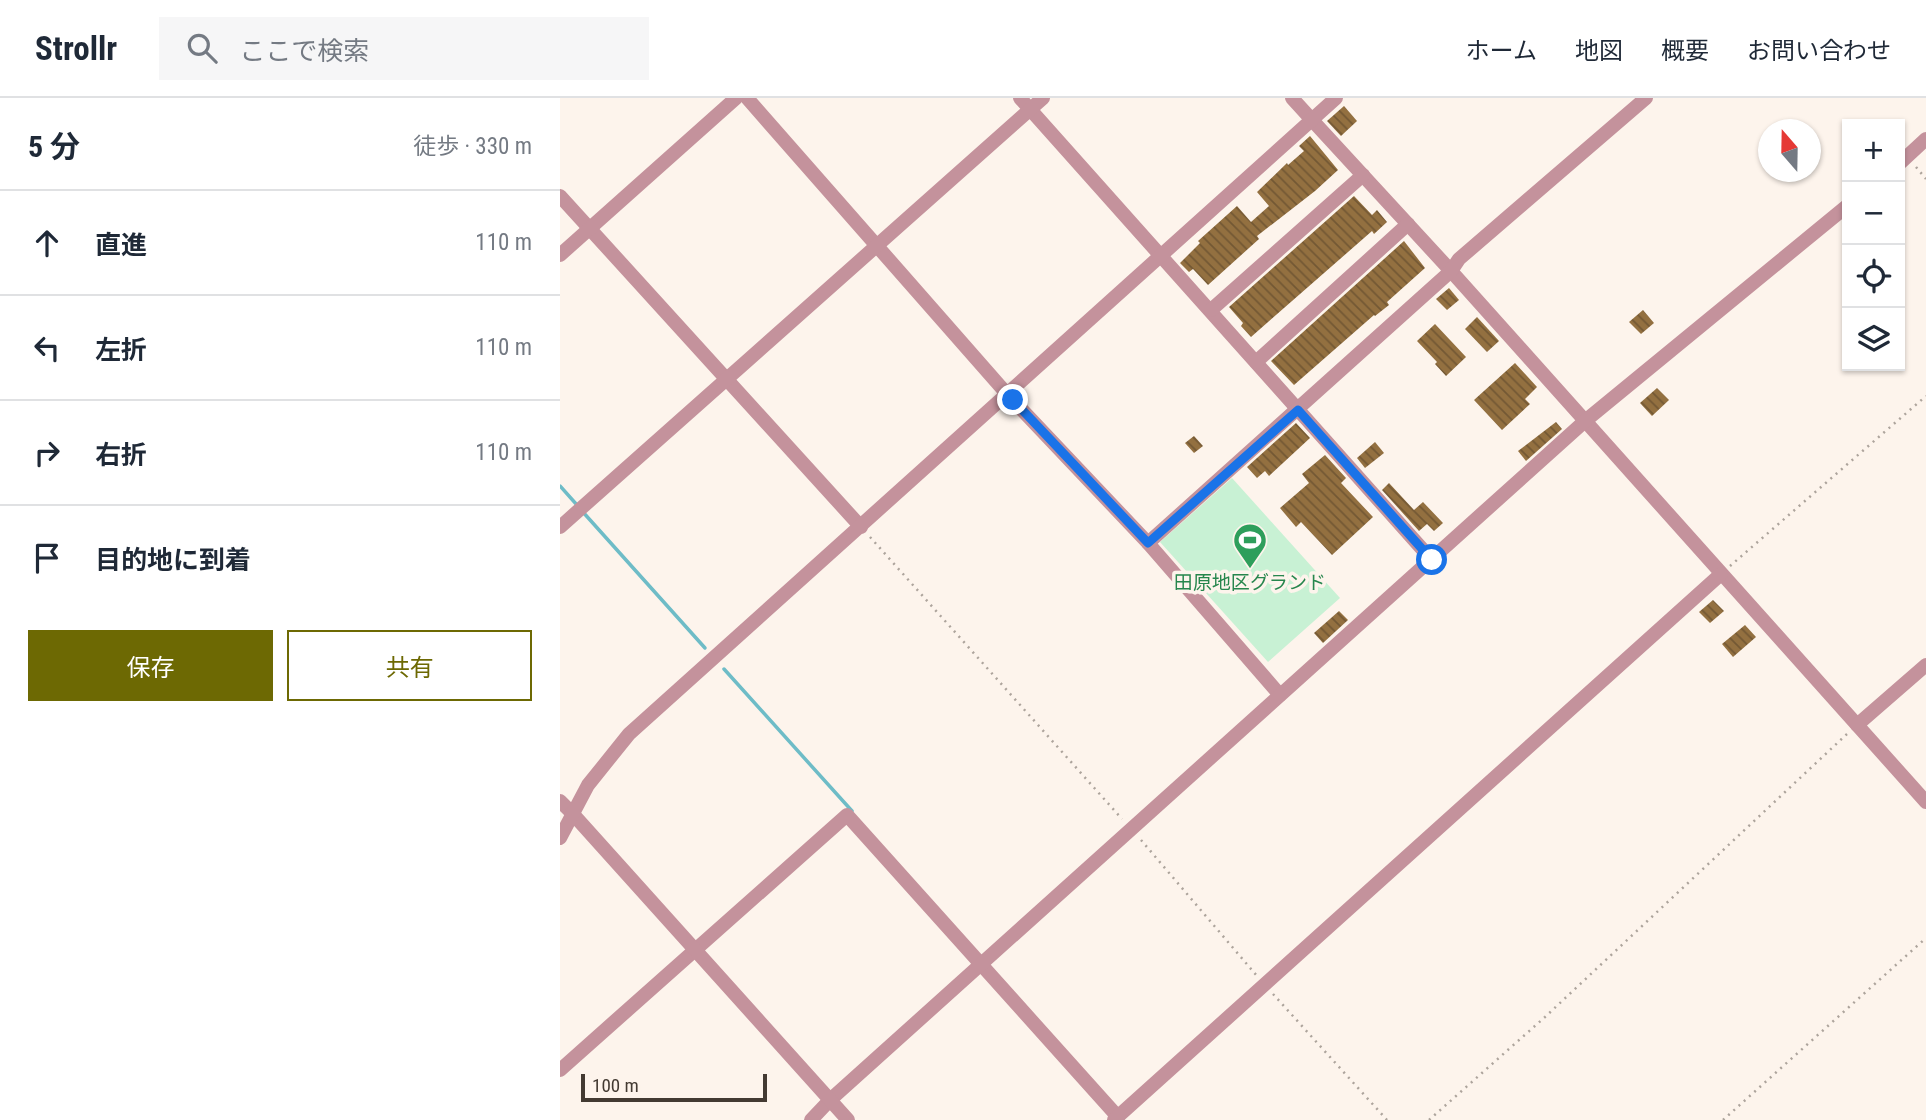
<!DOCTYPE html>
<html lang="ja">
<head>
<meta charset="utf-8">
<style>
	body { margin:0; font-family:"Roboto Condensed","Noto Sans JP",sans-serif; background:#f6f6f7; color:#1f2937 }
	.controls { position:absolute; right:21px; top:21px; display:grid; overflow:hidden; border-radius:0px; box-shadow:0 2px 5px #0004 }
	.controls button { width:63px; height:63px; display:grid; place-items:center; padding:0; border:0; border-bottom:2px solid #e0e1e3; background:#fff; color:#1f2937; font:35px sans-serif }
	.compass { position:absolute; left:1198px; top:21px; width:63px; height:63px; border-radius:50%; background:#fff; box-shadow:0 2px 5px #0004; rotate:340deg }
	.scale { position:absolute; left:21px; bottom:18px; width:186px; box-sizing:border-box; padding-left:7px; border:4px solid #433a32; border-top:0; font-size:19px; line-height:24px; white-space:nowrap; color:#433a32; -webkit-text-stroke:5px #fdf4ec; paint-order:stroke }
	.stop { position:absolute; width:21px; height:21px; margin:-16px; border:5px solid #1a73e8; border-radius:50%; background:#fff }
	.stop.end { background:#1a73e8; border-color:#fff; box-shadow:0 2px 7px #0008 }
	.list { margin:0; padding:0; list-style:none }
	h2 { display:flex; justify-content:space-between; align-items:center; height:91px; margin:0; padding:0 28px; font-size:30px }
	h2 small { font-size:23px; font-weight:400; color:#747a83 }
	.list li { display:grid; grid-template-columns:46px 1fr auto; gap:21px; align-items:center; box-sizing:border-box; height:105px; padding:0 28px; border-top:2px solid #e0e1e3 }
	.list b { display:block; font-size:26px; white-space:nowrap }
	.list em { font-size:23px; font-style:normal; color:#747a83 }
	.actions { display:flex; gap:14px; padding:21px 28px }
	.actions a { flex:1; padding:16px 0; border:2px solid #6d6903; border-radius:0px; text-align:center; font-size:24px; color:#6d6903 }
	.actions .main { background:#6d6903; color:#fff }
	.icon { flex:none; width:38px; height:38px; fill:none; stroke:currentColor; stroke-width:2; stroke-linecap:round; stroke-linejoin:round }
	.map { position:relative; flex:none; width:1366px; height:1022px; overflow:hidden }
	header { display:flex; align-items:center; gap:42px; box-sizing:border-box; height:98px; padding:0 35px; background:#fff; border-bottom:2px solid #e0e1e3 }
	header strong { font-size:33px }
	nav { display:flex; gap:38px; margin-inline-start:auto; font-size:24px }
	.search { width:490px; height:63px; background:#f6f6f7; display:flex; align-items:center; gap:18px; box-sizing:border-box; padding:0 24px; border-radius:0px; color:#747a83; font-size:26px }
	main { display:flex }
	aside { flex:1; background:#fff }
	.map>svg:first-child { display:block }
	.park { fill:#c8f1d4 }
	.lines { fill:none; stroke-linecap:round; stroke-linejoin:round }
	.stream { stroke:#6ebcc7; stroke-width:3.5 }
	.building { fill:url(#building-back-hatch) }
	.path { stroke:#ada49c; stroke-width:2.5; stroke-dasharray:2 5; stroke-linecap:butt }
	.minor { stroke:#c4929c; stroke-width:14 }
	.tertiary { stroke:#c4929c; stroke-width:14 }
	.route { stroke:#1a73e8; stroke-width:9 }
	.labels { text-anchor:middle; stroke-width:7; stroke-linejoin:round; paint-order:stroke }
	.leisure-label { font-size:19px; fill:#27864d; stroke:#fdf4ec }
</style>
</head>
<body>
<header>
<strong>Strollr</strong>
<div class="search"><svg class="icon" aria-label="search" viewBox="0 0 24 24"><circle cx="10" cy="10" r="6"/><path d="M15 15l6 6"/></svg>ここで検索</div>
<nav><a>ホーム</a><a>地図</a><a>概要</a><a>お問い合わせ</a></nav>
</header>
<main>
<aside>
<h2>5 分<small>徒歩 · 330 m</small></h2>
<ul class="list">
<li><svg class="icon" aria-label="ahead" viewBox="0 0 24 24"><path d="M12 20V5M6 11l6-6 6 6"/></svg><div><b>直進</b></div><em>110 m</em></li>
<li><svg class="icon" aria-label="left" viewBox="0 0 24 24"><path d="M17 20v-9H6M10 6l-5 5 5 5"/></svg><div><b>左折</b></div><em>110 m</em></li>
<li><svg class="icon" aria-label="right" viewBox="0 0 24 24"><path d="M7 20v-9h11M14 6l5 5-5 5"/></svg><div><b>右折</b></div><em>110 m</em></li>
<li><svg class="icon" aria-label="arrive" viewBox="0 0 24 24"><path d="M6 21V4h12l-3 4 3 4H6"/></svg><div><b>目的地に到着</b></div></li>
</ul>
<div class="actions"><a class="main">保存</a><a>共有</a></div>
</aside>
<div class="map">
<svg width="1366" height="1022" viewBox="0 0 1366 1022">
	<defs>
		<pattern id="building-back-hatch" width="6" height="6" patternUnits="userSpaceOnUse" patternTransform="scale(1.75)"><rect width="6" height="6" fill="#937040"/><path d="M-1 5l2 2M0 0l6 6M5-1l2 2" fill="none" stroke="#735834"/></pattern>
	</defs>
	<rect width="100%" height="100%" fill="#fdf4ec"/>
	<path class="park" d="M672 380 780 500 708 564 600 444Z"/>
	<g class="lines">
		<g class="stream">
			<path d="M0 388 17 407"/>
			<path d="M22 413 145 550"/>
			<path d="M164 571 292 713"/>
		</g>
	</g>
	<g class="building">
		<path d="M784 8 797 23 781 38 767 23Z"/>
		<path d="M750 38 778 72 755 93 697 138 699 141 648 187 633 171 629 174 620 165 640 145 638 143 677 108 691 124 709 108 697 94 727 65 728 67 744 53 739 48Z"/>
		<path d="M794 98 812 117 817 112 827 124 814 136 812 133 691 239 681 228 683 225 669 209Z"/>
		<path d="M844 143 865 170 827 204 829 207 815 218 814 217 734 287 711 263Z"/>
		<path d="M889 190 899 202 887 212 876 201Z"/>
		<path d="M1083 212 1094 225 1081 236 1069 224Z"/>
		<path d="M917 219 939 243 927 254 905 231Z"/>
		<path d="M875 226 906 259 886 278 875 266 877 264 857 243Z"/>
		<path d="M955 265 977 289 965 301 970 306 942 332 914 302Z"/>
		<path d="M1097 290 1109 302 1092 318 1080 305Z"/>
		<path d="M996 324 1002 331 966 363 958 353Z"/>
		<path d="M736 325 750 340 709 378 705 373 697 380 687 369Z"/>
		<path d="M634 338 643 348 634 355 625 345Z"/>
		<path d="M815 344 824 355 805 370 797 360Z"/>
		<path d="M765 357 786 380 781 385 813 419 772 457 741 424 736 429 720 410 749 385 742 376Z"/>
		<path d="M829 385 854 412 863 404 883 425 874 433 867 426 859 433 822 392Z"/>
		<path d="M1153 502 1164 513 1150 525 1139 514Z"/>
		<path d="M779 513 788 522 763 545 754 535Z"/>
		<path d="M1185 527 1196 539 1173 559 1162 546Z"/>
	</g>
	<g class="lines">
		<g class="path">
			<path d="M1356 69 1366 81"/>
			<path d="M310 439 562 721"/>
			<path d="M1170 468 1366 298"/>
			<path d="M581 742 697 878"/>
			<path d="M713 896 827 1022"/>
			<path d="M869 1022 985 919 1288 635"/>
			<path d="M1163 1022 1366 840"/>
		</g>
		<g class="minor">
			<path d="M187 0 447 296 588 445 720 597"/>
			<path d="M460 0 872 462"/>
			<path d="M752 22 891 173 1366 704"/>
			<path d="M1340 65 1366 41"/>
			<path d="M0 98 301 429"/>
			<path d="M0 157 176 0"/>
			<path d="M651 212 803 77"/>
			<path d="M696 264 848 126"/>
			<path d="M0 429 483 0"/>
			<path d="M588 445 891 173 899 161 1086 0"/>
			<path d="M1297 627 1366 567"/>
			<path d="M0 703 12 715"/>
			<path d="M0 972 287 717 558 1019"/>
			<path d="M251 1022 270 1002 1025 323 1287 108"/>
			<path d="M554 1022 1161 476"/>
		</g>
		<g class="tertiary">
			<path d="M732 0 752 22"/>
			<path d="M12 715 288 1022"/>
			<path d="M0 740 28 687 69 636 776 0"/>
		</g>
	</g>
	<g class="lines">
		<path class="route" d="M453 302 588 445 738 312 872 462"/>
	</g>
	<defs>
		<g id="stadium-pin" transform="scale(1.75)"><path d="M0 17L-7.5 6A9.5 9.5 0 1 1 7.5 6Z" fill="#2e9e5b" stroke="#fdf4ec"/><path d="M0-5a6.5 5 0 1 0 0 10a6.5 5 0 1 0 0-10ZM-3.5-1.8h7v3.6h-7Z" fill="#fff"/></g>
	</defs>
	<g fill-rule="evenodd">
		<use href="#stadium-pin" x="690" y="442"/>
	</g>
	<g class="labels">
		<g class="leisure-label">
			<text x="690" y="491">田原地区グランド</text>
		</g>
	</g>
</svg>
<div class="controls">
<button>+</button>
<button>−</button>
<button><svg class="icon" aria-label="locate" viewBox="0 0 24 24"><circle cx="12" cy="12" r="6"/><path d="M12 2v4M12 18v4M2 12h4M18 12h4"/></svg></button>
<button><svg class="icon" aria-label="layers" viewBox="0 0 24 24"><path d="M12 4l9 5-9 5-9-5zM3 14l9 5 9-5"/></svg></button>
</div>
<svg class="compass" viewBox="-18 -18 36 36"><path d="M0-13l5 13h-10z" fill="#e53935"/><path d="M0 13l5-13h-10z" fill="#747a83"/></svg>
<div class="scale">100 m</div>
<div class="stop" style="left:872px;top:462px"></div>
<div class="stop end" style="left:453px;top:302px"></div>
</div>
</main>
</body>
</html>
